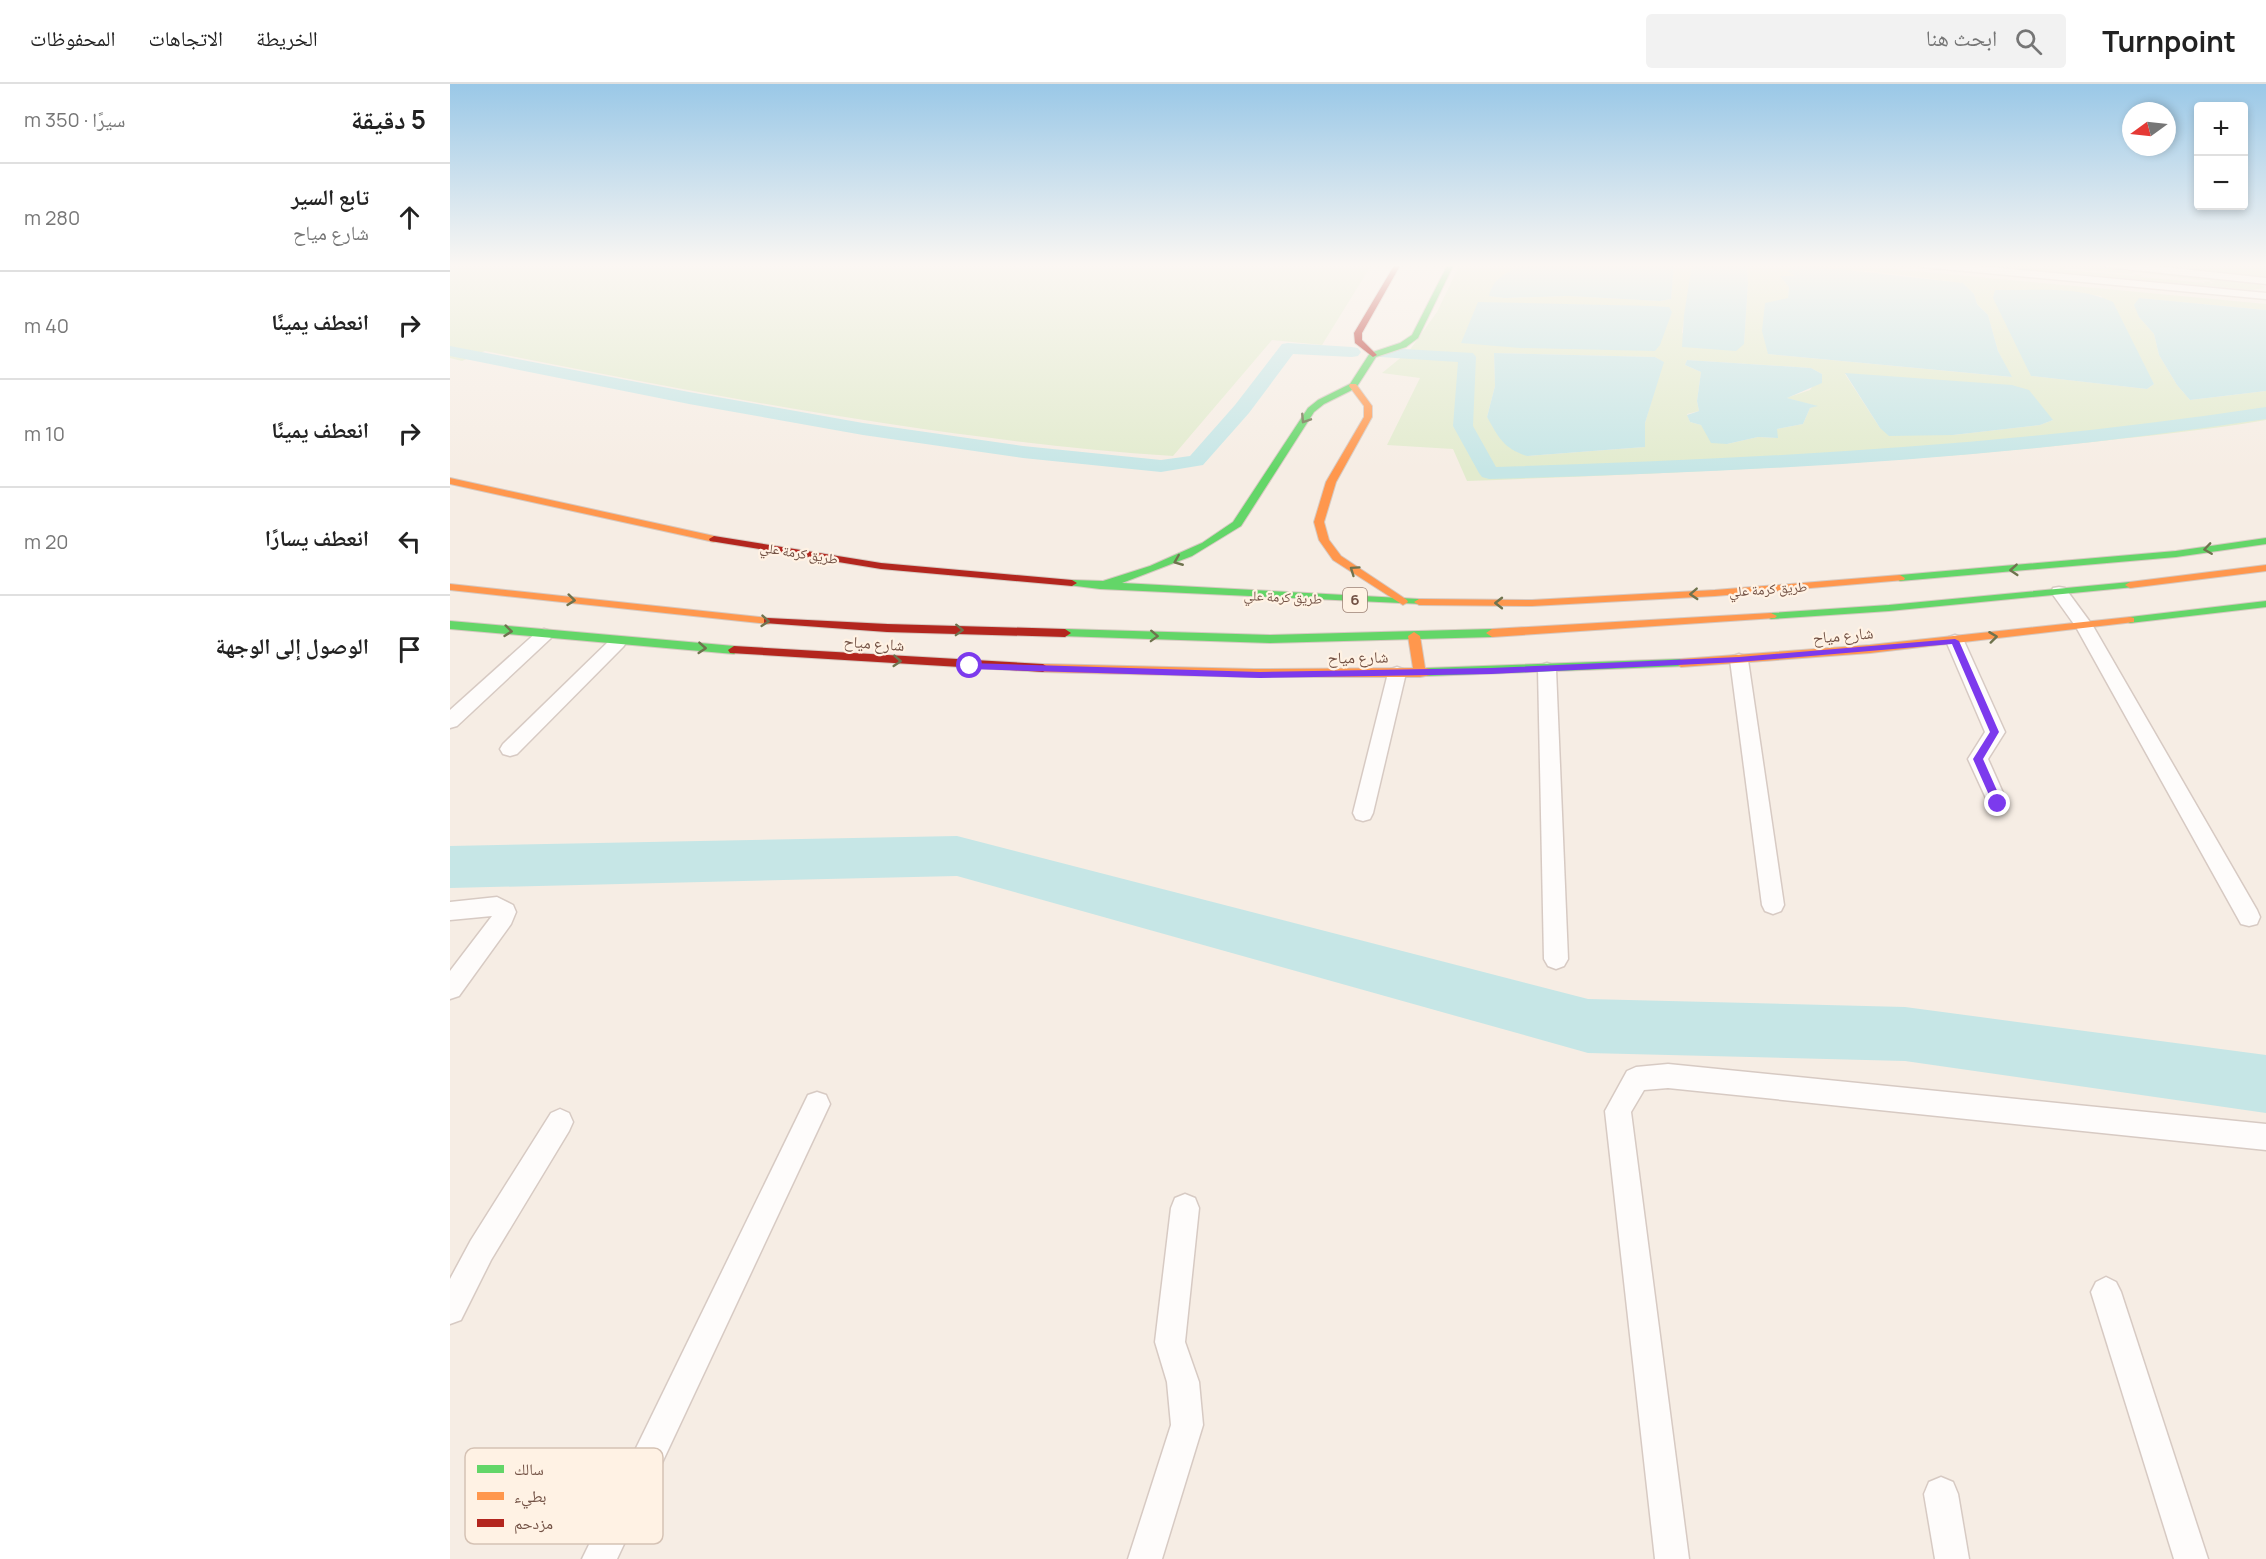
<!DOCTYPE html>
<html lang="ar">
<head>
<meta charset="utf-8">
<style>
	body { margin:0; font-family:Manrope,"Noto Naskh Arabic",sans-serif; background:#f2f2f2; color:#222; direction:rtl }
	.controls { position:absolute; right:18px; top:18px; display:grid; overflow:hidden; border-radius:6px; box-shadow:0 3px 9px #0003 }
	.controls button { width:54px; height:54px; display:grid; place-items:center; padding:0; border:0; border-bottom:2px solid #e0e0e0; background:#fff; color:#222; font:30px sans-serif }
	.compass { position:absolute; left:1672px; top:18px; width:54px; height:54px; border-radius:50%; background:#fff; box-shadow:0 3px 9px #0003; rotate:255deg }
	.stop { position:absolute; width:18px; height:18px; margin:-14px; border:4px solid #7c3aed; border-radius:50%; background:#fff }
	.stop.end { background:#7c3aed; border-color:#fff; box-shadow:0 2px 6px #0008 }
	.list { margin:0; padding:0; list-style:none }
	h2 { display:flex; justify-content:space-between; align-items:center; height:78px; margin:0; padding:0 24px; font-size:26px }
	h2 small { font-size:20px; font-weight:400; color:#767676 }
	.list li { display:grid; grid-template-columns:39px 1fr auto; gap:18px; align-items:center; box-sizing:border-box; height:108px; padding:0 24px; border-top:2px solid #e0e0e0 }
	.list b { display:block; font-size:22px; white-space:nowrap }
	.list p { margin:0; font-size:20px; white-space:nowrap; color:#767676 }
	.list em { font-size:20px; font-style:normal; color:#767676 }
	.icon { flex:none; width:33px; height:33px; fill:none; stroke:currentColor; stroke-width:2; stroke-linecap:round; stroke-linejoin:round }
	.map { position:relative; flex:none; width:1816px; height:1475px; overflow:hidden; direction:ltr }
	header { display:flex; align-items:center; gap:36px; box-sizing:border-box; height:84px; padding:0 30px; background:#fff; border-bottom:2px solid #e0e0e0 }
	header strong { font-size:28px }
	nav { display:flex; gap:33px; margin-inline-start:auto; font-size:21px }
	.search { width:420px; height:54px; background:#f2f2f2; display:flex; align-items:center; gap:15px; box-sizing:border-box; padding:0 21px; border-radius:6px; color:#767676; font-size:22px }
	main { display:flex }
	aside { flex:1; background:#fff }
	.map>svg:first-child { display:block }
	.green { fill:#e2ebce; fill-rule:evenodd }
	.water { fill:#c6e6e6 }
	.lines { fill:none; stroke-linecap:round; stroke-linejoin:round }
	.canal { fill:#c6e6e6; fill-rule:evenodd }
	.river { fill:#c6e6e6; fill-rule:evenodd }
	.street-casing { stroke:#d7cac3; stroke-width:3 }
	.fast-casing { stroke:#d6c9c1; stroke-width:2 }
	.slow-casing { stroke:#d6c9c1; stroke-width:2 }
	.jam-casing { stroke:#d6c9c1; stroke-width:2 }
	.street { fill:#fefcfb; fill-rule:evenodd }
	.fast { fill:#63d668; fill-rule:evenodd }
	.slow { fill:#ff974d; fill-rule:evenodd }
	.jam { fill:#b3261e; fill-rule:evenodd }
	.oneway { stroke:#6f734e }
	.route { fill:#7c3aed }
	.labels { text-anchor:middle; stroke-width:4.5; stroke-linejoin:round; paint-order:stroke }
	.far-street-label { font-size:14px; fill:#735245; stroke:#fff2e4 }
	.shield { fill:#fff2e4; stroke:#9d8275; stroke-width:1.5 }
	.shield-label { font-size:15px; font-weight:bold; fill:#735245 }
	.street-label { font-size:16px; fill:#735245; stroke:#fff2e4 }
	.key { fill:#fff2e4; stroke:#d5c2b4; stroke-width:1.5 }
	.key-label { font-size:16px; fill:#735245 }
</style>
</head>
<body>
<header>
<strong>Turnpoint</strong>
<div class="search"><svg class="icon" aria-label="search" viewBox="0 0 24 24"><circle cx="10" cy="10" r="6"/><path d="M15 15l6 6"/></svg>ابحث هنا</div>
<nav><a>الخريطة</a><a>الاتجاهات</a><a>المحفوظات</a></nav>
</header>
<main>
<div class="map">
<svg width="1816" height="1475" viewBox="0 0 1816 1475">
	<rect width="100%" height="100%" fill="#f6ede4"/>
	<g class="green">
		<path d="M0 180H922L872 261 822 256 723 372C491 356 263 312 35 267L12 277 0 274Z"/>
		<path d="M1010 180H1080L1063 185 1039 212 1054 214 1118 212 1210 217 1221 215 1224 180H1242L1232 249 1294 260 1298 199 1297 180H1345L1342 183 1346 192H1331L1339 203 1338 214 1318 270 1561 293 1548 267 1538 231 1527 220 1524 210 1513 199 1420 187H1388L1351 180H1391L1816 220V226L1689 214V233L1704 250 1709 271 1727 301 1740 316 1816 307V336C1752 347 1687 353 1623 360 1421 382 1219 389 1017 397L1003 365 937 361 970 294 932 289 959 267 987 228ZM1545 206 1624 208 1651 212 1704 300 1697 305 1581 292ZM1103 220 1219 223 1133 263 1070 264ZM1044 269 1205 273 1213 278 1195 339V363L1077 372 1037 333 1045 302ZM1237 276 1361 284 1372 290 1360 306 1336 314 1366 322 1360 324 1353 340 1326 345 1327 354 1308 353 1277 360 1251 341 1240 338 1237 330 1249 327 1247 317 1251 288 1235 281ZM1395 290 1603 336 1590 341 1503 351 1430 344Z"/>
		<path d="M1521 180H1557L1609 186V183L1616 184 1614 186 1685 192 1684 190 1692 191 1690 193 1755 199 1753 197 1761 198 1759 200 1764 199 1759 196H1750L1686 188 1681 190 1575 180H1627L1795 196H1798L1771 198C1785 199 1805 193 1815 204L1802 206Z"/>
		<path d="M1702 180H1816V195L1750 185Z"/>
	</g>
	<g class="water">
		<path d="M1080 180H1224L1221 215 1210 217 1118 212 1054 214 1039 212C1043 192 1062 185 1080 180Z"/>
		<path d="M1242 180H1297L1298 199 1294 260 1286 267 1232 263 1234 231Z"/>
		<path d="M1345 180 1513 199 1524 210 1527 220 1538 231 1548 267 1562 293 1318 270 1312 247 1315 219 1338 214 1339 203 1330 192H1345L1338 187Z"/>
		<path d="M1545 206C1583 207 1628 201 1663 218L1704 300 1697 305 1581 292 1543 214Z"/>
		<path d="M1689 214 1816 226V307L1740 316 1727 301 1709 271 1704 250 1689 233 1684 221Z"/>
		<path d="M1028 218 1202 222 1219 223 1222 228 1210 261 1205 267 1070 264 1011 259Z"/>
		<path d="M1044 269 1205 273 1214 278 1195 339V363L1077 372C1053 364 1049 354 1037 333L1045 302Z"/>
		<path d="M1237 276 1361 284 1372 290V299L1337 314 1368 322 1360 324 1353 340 1327 345 1328 354 1308 353 1277 360 1261 359 1251 341 1240 338 1237 331 1249 327 1247 317 1251 288 1235 281Z"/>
		<path d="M1395 289 1562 301 1579 306 1603 336 1590 341 1503 351 1439 352 1430 344Z"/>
	</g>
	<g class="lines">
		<g class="canal">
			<path d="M838 259 902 263 908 264 911 268 908 272 902 273 843 270 799 329 753 381 711 388 573 374 413 351 239 320 0 272V262L239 308 413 339 573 362 711 376 740 372 785 321 832 260Z"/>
			<path d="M936 264 1023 269 1026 273 1023 342 1046 383C1305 375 1560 362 1816 323V335C1556 375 1302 388 1039 395L1032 393 1029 389 1003 342 1008 278 930 273 927 269 930 265Z"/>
		</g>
		<path class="river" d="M507 752 1138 915 1455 923 1816 971V1029L1455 977 1138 969 507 792 0 804V762Z"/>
		<g class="street-casing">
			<g id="street">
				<path d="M1467 180H1507L1816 209V215L1472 183Z"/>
				<path d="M1651 180H1686L1816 194V200L1656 183Z"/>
				<path d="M1609 503 1615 504 1643 542 1807 826 1810 833 1807 840 1799 842 1791 840 1626 543 1601 508 1603 504Z"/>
				<path d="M94 545 100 547 103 551 100 555 7 642 0 644V626L88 547Z"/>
				<path d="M1505 551 1511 553 1514 557 1555 648 1538 675 1558 720 1555 725 1548 728 1541 725 1518 675 1535 648 1496 557 1499 553Z"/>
				<path d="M167 553 173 555 176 559 173 563 67 670 60 672 53 670 50 665 53 660 161 555Z"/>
				<path d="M1289 570 1295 572 1298 576 1334 821 1331 827 1323 830 1315 827 1312 821 1280 576 1283 572Z"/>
				<path d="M1097 579 1103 581 1106 585 1118 875 1114 882 1106 885 1098 882 1094 875 1088 585 1091 581Z"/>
				<path d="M947 583 953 585 956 589 923 729 920 735 913 737 906 735 903 729 938 589 941 585Z"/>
				<path d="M47 813 63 821 66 828 61 840 9 912 0 915V887L42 832 0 836V818Z"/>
				<path d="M1218 980 1816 1040V1066L1218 1004 1194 1006 1181 1028 1239 1475H1205L1155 1027 1177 987 1186 983Z"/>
				<path d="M367 1008 376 1011 380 1020 167 1475H132L358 1011Z"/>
				<path d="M110 1025 119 1029 123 1038 119 1047 41 1176 11 1236 0 1240V1195L21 1156 101 1029Z"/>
				<path d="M735 1110 745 1114 749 1124 735 1258 749 1298 753 1341 712 1475H678L721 1341 717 1298 705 1258 721 1124 725 1114Z"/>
				<path d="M1656 1193 1666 1198 1671 1208 1758 1475H1724L1641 1208 1646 1198Z"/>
				<path d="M1491 1393 1503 1398 1508 1410 1519 1475H1485L1474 1410 1479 1398Z"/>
			</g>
		</g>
		<g class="fast-casing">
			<g id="fast">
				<path d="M998 180H1004L968 254 956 263 926 273 906 304 874 320 864 328 791 442 742 472 672 499 969 515 974 518 973 520 650 505 618 501 617 499 622 496 653 497 700 482 752 459 783 438 858 324 868 316 900 300 920 269 950 259 962 251Z"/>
				<path d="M1816 454V460L1726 473 1450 497 1445 494 1450 491 1726 467Z"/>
				<path d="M1680 498 1684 499V503L1439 527 1321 535 1315 532 1321 529 1439 521Z"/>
				<path d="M1816 517V523L1680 539 1674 536 1680 533Z"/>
				<path d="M0 537 284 562 290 566 284 570 0 545Z"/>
				<path d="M615 545 820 551 1042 545 1048 549 1042 553 820 559 611 552 609 549Z"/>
				<path d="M1231 575 1235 576 1237 579 1235 582 977 592 971 588 977 584Z"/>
			</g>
		</g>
		<g class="slow-casing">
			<g id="slow">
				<path d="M900 300H906L922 322V333L886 398 874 438 879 456 891 472 957 516 958 518 953 521 883 476 869 456 864 438 876 398 914 333V322L899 302Z"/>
				<path d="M0 394 264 452 269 455 264 458 0 400Z"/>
				<path d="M1816 481V487L1680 504 1675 501 1680 498Z"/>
				<path d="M1450 491 1455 494 1454 496 1265 512 1082 522 969 521 964 518 969 515 1082 516 1265 506Z"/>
				<path d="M0 500 318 534 324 537 318 540 0 506Z"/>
				<path d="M1321 529 1327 532 1325 534 1042 553 1036 549 1042 545Z"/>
				<path d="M1680 533 1684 534V538L1420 569 1231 583 1225 579 1231 575 1420 561Z"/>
				<path d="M964 548 970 552 975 584 981 585 983 588 981 591 970 593H804L593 588 587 584 593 580 804 585 963 584 958 552Z"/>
			</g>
		</g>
		<g class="jam-casing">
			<g id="jam">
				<path d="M945 180H951L912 249V256L927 271 923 273 905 259 904 249Z"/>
				<path d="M264 452 431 479 622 496 627 499 622 502 431 485 260 457 259 455Z"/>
				<path d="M318 534 437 540 615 545 621 549 615 553 437 548 314 539V535Z"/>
				<path d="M284 562 593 580 599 584 593 588 280 569 278 566Z"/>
			</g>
		</g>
		<use href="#street" class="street"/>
		<use href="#fast" class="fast"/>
		<use href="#slow" class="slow"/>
		<use href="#jam" class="jam"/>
	</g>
	<defs><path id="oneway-chevron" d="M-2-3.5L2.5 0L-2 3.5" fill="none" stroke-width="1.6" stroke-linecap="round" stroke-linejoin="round" transform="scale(1.5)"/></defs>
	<g class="oneway">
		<use href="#oneway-chevron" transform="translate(855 335) rotate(123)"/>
		<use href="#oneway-chevron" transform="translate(1758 465) rotate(172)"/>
		<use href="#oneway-chevron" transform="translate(728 477) rotate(158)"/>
		<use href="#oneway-chevron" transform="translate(904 486) rotate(-145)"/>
		<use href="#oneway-chevron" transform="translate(1564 486) rotate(176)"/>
		<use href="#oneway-chevron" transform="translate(1244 510) rotate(177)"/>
		<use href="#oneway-chevron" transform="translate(121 516) rotate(6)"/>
		<use href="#oneway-chevron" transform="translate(1049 519) rotate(-180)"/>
		<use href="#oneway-chevron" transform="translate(315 537) rotate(5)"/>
		<use href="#oneway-chevron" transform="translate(509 546) rotate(2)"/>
		<use href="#oneway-chevron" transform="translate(58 547) rotate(6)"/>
		<use href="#oneway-chevron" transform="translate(704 552) rotate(2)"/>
		<use href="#oneway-chevron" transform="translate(1543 553) rotate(-7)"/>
		<use href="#oneway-chevron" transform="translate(252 564) rotate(4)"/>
		<use href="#oneway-chevron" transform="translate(447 577) rotate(4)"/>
	</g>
	<linearGradient id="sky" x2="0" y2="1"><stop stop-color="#9ac8e7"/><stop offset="0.47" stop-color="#fbf7f3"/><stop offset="1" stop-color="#fbf7f3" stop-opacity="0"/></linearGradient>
	<rect width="1816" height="386" fill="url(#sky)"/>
	<path class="route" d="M1505 555 1509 557 1549 648 1533 675 1553 720 1548 723 1543 720 1523 675 1540 648 1502 560 1289 578 1041 590 810 594 520 585 515 582 520 579 810 588 1041 584 1289 573Z"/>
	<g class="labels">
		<g class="far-street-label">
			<text transform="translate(349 469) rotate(9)" y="5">طريق كرمة علي</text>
			<text transform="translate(1318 505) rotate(-4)" y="5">طريق كرمة علي</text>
			<text transform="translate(833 513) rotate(3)" y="5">طريق كرمة علي</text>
		</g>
		<rect class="shield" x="893" y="504" width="24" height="24" rx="4.5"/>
		<g class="shield-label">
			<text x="905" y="521">6</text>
		</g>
		<g class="street-label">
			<text transform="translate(1393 551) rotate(-5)" y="6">شارع مياح</text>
			<text transform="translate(424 559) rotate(4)" y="6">شارع مياح</text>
			<text transform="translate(908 573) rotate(-1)" y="6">شارع مياح</text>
		</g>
	</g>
	<rect x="15" y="1364" width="198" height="96" rx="9" class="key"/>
	<rect x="27" y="1381" width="27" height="8" fill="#63d668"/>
	<rect x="27" y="1408" width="27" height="8" fill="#ff974d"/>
	<rect x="27" y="1435" width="27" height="8" fill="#b3261e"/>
	<g class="key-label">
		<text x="64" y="1391">سالك</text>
		<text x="64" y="1418">بطيء</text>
		<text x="64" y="1445">مزدحم</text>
	</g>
</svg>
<div class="controls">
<button>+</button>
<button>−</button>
</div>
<svg class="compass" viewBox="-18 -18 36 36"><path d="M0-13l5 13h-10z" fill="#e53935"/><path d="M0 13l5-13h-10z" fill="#767676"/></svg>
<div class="stop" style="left:520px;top:582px"></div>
<div class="stop end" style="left:1548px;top:720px"></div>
</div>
<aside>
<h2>5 دقيقة<small>سيرًا · 350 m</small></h2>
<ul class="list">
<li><svg class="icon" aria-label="ahead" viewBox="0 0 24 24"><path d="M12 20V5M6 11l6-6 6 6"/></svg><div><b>تابع السير</b><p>شارع مياح</p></div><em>280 m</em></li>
<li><svg class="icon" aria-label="right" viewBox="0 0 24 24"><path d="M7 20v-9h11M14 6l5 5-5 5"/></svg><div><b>انعطف يمينًا</b></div><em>40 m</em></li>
<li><svg class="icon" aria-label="right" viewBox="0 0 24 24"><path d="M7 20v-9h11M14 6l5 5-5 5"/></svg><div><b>انعطف يمينًا</b></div><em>10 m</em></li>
<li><svg class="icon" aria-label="left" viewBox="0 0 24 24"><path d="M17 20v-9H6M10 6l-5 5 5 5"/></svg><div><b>انعطف يسارًا</b></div><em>20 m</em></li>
<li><svg class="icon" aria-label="arrive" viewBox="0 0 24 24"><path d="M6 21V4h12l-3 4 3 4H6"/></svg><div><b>الوصول إلى الوجهة</b></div></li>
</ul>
</aside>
</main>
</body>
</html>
